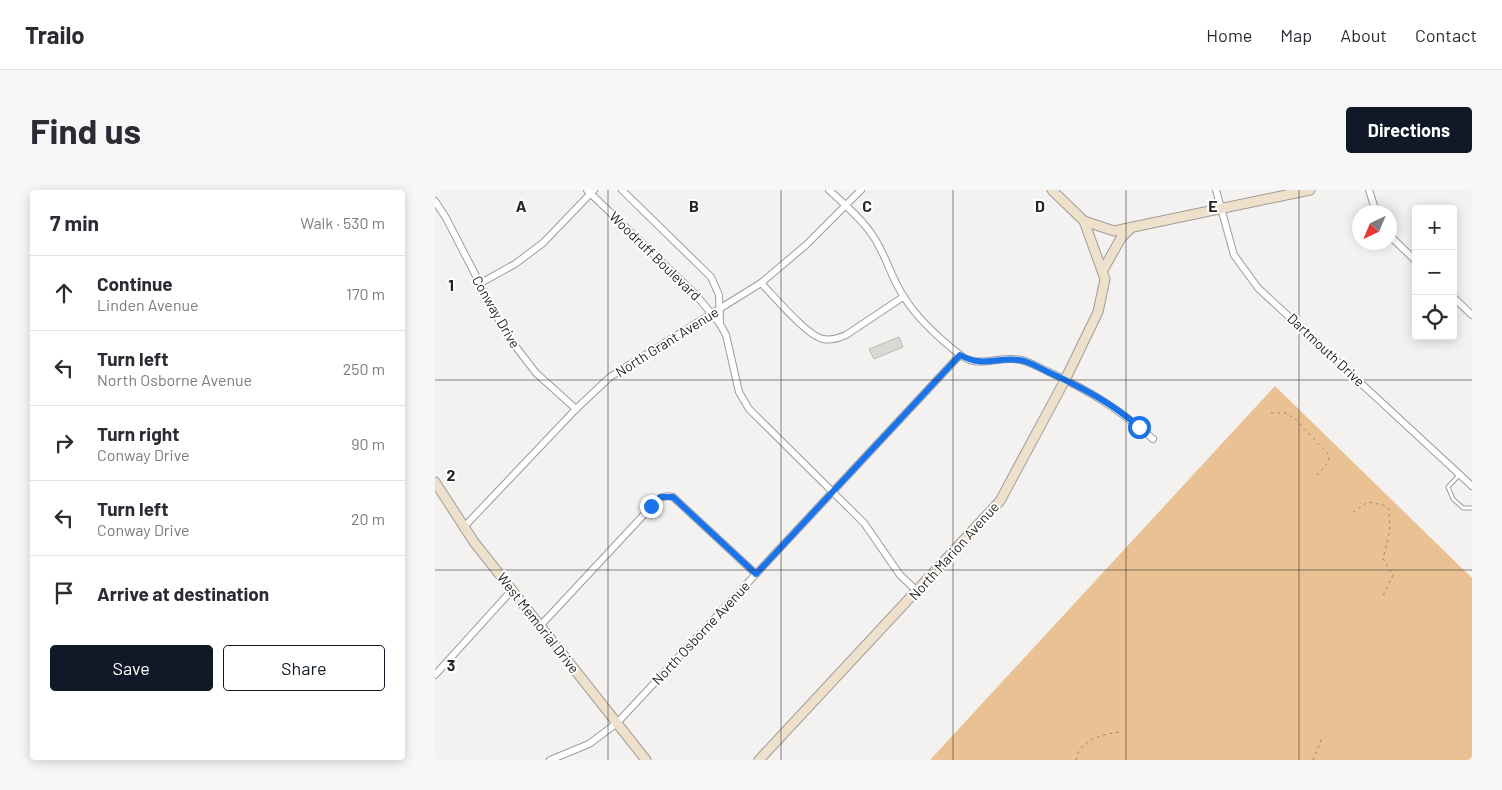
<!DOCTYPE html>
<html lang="en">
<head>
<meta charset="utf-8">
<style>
	body { margin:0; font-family:Barlow,sans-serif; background:#f7f7f7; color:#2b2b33 }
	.controls { position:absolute; right:15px; top:15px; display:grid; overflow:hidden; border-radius:5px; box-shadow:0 2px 12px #0003 }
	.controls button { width:45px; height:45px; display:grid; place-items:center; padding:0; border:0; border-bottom:1px solid #e1e1e2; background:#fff; color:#2b2b33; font:25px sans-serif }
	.compass { position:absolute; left:917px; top:15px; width:45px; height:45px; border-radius:50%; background:#fff; box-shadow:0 2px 12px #0003; rotate:224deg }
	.stop { position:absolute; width:15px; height:15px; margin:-11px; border:4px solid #1a73e8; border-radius:50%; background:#fff }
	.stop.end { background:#1a73e8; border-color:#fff; box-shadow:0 1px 5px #0008 }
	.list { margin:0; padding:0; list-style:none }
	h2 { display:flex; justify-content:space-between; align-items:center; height:65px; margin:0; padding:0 20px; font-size:21px }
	h2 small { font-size:16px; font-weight:400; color:#7c7c81 }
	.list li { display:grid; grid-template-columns:32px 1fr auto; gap:15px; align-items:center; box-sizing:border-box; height:75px; padding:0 20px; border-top:1px solid #e1e1e2 }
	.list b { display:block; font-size:19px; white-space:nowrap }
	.list p { margin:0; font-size:16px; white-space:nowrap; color:#7c7c81 }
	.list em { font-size:16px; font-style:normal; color:#7c7c81 }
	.actions { display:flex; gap:10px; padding:15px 20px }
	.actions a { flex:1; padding:11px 0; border:1px solid #111827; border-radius:5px; text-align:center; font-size:18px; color:#111827 }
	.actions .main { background:#111827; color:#fff }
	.icon { flex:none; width:28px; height:28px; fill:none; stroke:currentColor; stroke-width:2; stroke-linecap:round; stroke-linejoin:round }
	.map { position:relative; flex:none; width:1037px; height:570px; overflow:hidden; border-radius:5px }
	header { display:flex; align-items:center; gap:30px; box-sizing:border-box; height:70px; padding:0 25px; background:#fff; border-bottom:1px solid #e1e1e2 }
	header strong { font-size:24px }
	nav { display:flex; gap:28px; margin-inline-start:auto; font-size:18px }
	.intro { display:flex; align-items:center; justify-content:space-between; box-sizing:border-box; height:120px; padding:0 30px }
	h1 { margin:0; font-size:35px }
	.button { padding:12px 22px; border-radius:5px; background:#111827; color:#fff; font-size:18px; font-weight:700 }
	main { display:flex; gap:30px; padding:0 30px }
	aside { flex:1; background:#fff; border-radius:5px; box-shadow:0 2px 12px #0003 }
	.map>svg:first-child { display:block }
	.green { fill:#e9c193 }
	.building { fill:#dad8d5; stroke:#bab8b5 }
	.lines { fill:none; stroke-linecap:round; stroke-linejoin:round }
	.lane-casing { stroke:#9e9c99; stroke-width:5 }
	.street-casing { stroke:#9e9c99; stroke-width:8 }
	.secondary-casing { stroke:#9e9c99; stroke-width:11 }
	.path { stroke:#878785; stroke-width:1; stroke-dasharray:2.5 4; stroke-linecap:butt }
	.lane { stroke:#fff; stroke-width:3 }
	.street { stroke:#fff; stroke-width:6 }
	.secondary { stroke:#efe0cc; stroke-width:9 }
	.route { stroke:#1a73e8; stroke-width:6 }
	.grid { fill:none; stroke:#242423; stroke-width:1; stroke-opacity:0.55 }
	.labels { text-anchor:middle; stroke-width:4; stroke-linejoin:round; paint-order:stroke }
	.street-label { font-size:14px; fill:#242423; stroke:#fff }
	.grid-label { font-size:16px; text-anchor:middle; font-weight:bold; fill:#242423; stroke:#fff; stroke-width:4; stroke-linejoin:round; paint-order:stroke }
</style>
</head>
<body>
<header>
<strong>Trailo</strong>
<nav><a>Home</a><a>Map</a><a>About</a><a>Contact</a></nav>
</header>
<div class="intro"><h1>Find us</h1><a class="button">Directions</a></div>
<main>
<aside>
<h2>7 min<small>Walk · 530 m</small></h2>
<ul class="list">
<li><svg class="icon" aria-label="ahead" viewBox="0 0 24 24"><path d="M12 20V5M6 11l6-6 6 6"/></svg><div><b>Continue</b><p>Linden Avenue</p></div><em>170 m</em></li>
<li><svg class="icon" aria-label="left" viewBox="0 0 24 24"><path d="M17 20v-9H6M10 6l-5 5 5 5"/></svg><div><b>Turn left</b><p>North Osborne Avenue</p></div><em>250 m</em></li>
<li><svg class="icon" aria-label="right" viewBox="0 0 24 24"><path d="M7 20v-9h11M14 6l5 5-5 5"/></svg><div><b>Turn right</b><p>Conway Drive</p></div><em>90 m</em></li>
<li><svg class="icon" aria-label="left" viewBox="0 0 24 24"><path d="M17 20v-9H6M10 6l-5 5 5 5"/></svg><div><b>Turn left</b><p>Conway Drive</p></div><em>20 m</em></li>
<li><svg class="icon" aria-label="arrive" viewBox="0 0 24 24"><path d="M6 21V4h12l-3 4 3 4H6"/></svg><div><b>Arrive at destination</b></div></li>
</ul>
<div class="actions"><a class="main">Save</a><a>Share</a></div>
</aside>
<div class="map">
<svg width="1037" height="570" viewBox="0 0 1037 570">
	<rect width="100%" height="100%" fill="#f4f2f0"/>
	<path class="green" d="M840 196 1037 388V570H495Z"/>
	<path class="building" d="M464 147 468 157 439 169 434 159Z"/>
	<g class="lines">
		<g class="lane-casing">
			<path id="lane" d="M1024 285 1013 297 1018 309 1028 318H1037"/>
		</g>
		<g class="street-casing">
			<g id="street">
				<path d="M152 0 261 105 285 134 291 145 304 202 314 219 429 333 465 385 482 401"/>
				<path d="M187 0 276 87 284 105 285 134"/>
				<path d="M394 0C409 14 427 29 438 46 451 65 456 88 469 107 482 128 505 149 524 164 543 180 564 165 586 170 595 172 605 178 614 182 655 201 684 219 718 249"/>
				<path d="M781 0 799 65 823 98 1037 296"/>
				<path d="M934 0 941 22"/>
				<path d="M0 11 11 28 71 144 101 183 141 219"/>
				<path d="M954 45 981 71"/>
				<path d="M326 93C339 106 372 146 388 149 396 151 404 148 411 145L468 107"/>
				<path d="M44 94 80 74 108 53 159 0"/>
				<path d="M1018 107 1037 125"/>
				<path d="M28 338 141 219 175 187 326 93 371 55 426 0"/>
				<path d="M106 435 217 316C224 309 228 304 238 307L321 384"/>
				<path d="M0 485 78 399"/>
				<path d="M115 570 154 554 182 533 525 165"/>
			</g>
		</g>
		<g class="secondary-casing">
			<g id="secondary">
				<path d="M649 31 679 41 875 0"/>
				<path d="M668 80 686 48 697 37"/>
				<path d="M0 292 39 352 211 570"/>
				<path d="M324 570 565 311 630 190 663 122 670 89 649 31 617 0"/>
			</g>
		</g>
		<g class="path">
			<path d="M836 223H851L861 230 894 265V272L879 288"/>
			<path d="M918 322 933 312 948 315 954 319 955 340 948 369 958 385 947 408"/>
			<path d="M641 570C645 549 668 544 686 542"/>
			<path d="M878 570 887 548"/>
		</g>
		<use href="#lane" class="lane"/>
		<use href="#street" class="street"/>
		<use href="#secondary" class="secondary"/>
	</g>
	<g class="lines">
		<path class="route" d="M216 316 225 307H238L321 384 525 165C548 178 561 167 584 170 594 171 604 178 613 182 646 197 677 213 704 237"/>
	</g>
	<path class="grid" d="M173 0V570M346 0V570M518 0V570M691 0V570M864 0V570M0 190H1037M0 380H1037"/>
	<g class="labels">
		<g class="street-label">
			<text transform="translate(220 66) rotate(44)" y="5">Woodruff Boulevard</text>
			<text transform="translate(61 122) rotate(60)" y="5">Conway Drive</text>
			<text transform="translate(232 152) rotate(-32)" y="5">North Grant Avenue</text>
			<text transform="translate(891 160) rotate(43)" y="5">Dartmouth Drive</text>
			<text transform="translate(519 361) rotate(-48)" y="5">North Marion Avenue</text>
			<text transform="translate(103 433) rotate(52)" y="5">West Memorial Drive</text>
			<text transform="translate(266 443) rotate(-47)" y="5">North Osborne Avenue</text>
		</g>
	</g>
	<g class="grid-label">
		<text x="86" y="22">A</text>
		<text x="259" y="22">B</text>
		<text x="432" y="22">C</text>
		<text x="605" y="22">D</text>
		<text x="778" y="22">E</text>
		<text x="16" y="101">1</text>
		<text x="16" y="291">2</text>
		<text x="16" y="481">3</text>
	</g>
</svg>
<div class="controls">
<button>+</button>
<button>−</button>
<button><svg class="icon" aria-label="locate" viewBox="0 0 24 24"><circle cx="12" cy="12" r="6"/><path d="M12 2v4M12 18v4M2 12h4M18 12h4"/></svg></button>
</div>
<svg class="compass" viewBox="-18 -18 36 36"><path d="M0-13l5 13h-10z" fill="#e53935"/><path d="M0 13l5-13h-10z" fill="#7c7c81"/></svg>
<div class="stop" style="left:704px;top:237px"></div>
<div class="stop end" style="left:216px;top:316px"></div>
</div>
</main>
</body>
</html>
